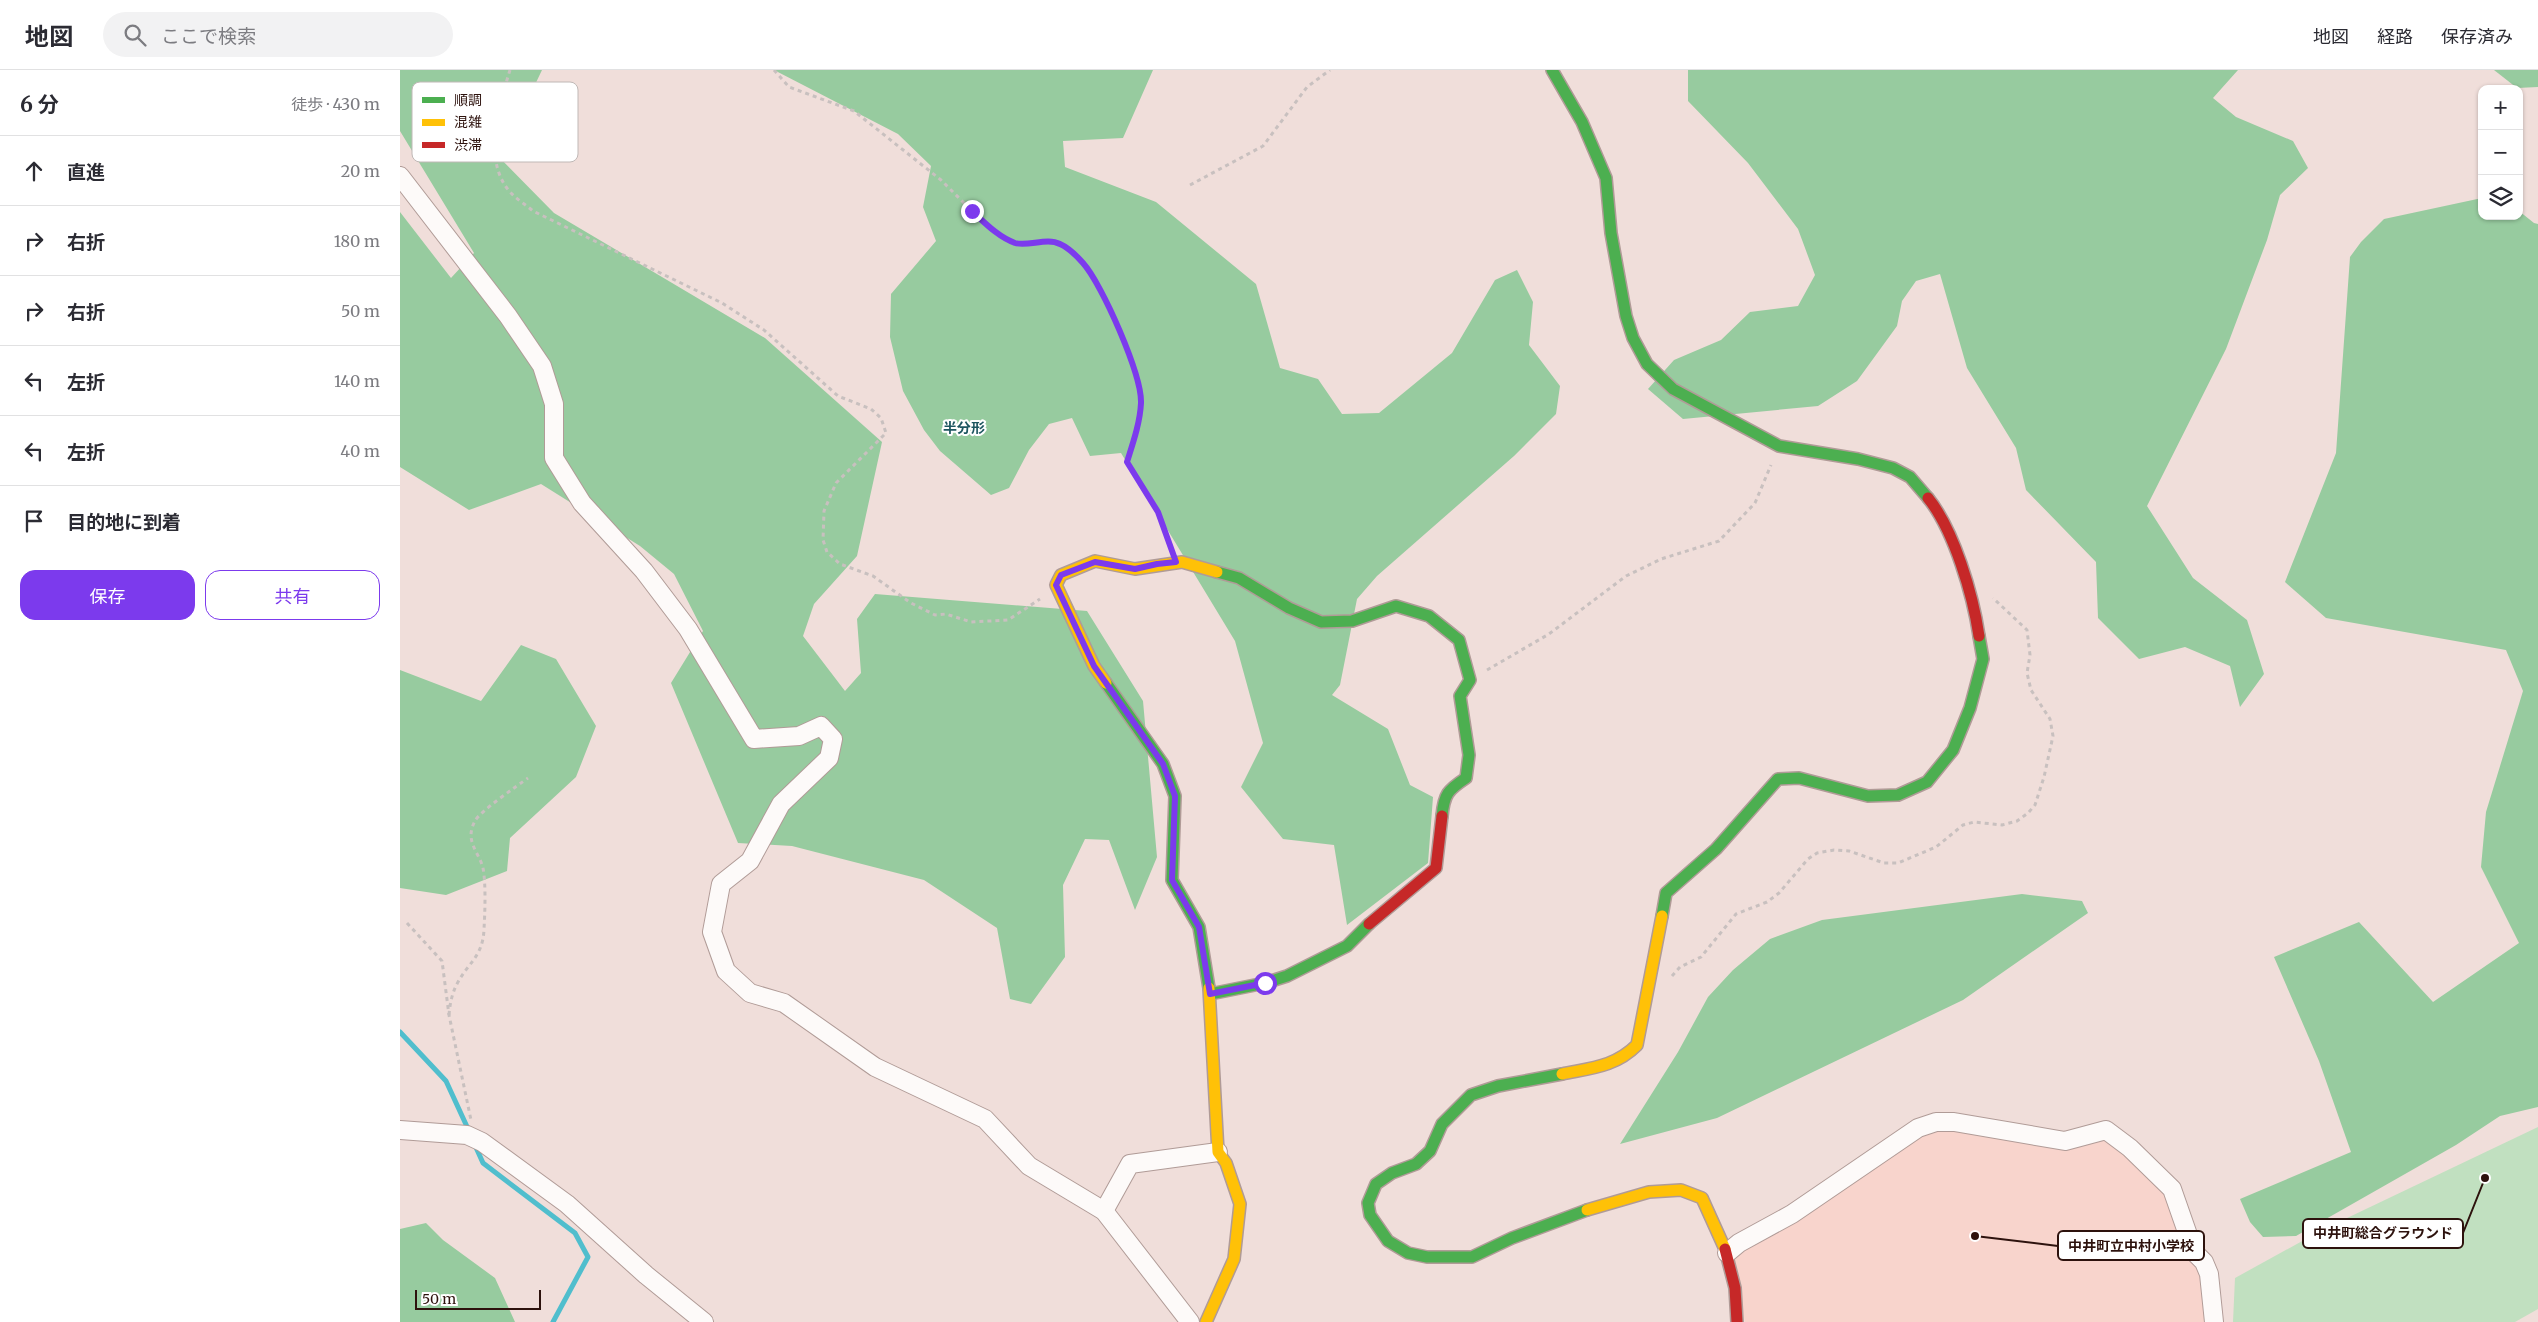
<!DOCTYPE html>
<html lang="ja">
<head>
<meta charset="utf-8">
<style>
	body { margin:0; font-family:Merriweather,"Noto Sans JP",serif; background:#f2f2f3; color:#2b2b33 }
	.controls { position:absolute; right:15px; top:15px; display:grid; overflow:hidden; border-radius:10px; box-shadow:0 1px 4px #0004 }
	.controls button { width:45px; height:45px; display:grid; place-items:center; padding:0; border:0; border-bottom:1px solid #e1e1e2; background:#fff; color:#2b2b33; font:25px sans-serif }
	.scale { position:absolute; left:15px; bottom:12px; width:126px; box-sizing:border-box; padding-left:5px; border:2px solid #2d120d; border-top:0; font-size:14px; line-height:18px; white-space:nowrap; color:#2d120d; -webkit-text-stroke:4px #fff; paint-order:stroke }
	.stop { position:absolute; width:15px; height:15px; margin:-11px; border:4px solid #7c3aed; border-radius:50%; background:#fff }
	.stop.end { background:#7c3aed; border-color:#fff; box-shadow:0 1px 5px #0008 }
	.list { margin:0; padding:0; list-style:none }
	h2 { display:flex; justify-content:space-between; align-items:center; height:65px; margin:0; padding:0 20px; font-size:21px }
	h2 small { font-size:16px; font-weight:400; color:#7c7c81 }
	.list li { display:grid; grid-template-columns:32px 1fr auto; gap:15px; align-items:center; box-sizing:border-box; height:70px; padding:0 20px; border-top:1px solid #e1e1e2 }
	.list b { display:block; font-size:19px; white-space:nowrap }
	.list em { font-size:16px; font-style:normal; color:#7c7c81 }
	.actions { display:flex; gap:10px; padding:15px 20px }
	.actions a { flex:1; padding:11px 0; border:1px solid #7c3aed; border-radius:15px; text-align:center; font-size:18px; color:#7c3aed }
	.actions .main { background:#7c3aed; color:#fff }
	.icon { flex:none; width:28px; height:28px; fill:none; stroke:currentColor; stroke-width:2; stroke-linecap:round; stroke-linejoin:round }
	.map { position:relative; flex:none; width:2138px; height:1252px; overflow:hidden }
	header { display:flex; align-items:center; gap:30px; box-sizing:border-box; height:70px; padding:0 25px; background:#fff; border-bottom:1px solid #e1e1e2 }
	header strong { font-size:24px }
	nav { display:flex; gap:28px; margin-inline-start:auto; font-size:18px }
	.search { width:350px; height:45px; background:#f2f2f3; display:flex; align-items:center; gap:12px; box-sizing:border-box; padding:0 18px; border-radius:28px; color:#7c7c81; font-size:19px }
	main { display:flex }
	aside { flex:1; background:#fff }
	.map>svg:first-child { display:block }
	.built { fill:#f8d4cc }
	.green { fill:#c1e0c0 }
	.forest { fill:#97cb9f }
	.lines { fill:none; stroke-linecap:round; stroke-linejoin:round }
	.stream { stroke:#50becd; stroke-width:5 }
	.street-casing { stroke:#b09b97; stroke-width:20 }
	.fast-casing { stroke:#b09b97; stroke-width:14 }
	.slow-casing { stroke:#b09b97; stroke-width:14 }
	.jam-casing { stroke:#b09b97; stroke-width:14 }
	.path { stroke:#c8c0bf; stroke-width:3; stroke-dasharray:4 4; stroke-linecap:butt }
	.street { stroke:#fdfaf9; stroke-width:18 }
	.fast { stroke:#4caf50; stroke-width:11 }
	.slow { stroke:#ffc107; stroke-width:11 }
	.jam { stroke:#c62828; stroke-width:11 }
	.route { stroke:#7c3aed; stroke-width:6 }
	.labels { text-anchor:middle; stroke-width:4; stroke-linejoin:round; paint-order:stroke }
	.neighbourhood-label { font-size:14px; font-weight:bold; fill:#1d5660; stroke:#fff }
	.key { fill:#fff; stroke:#c0b8b6; stroke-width:1 }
	.key-label { font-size:14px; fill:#2d120d }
	.leader { fill:none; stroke:#2d120d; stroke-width:2 }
	.callout-dot { fill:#2d120d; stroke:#fff; stroke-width:2 }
	.callout { fill:#fff; stroke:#2d120d; stroke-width:2 }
	.callout-label { font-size:14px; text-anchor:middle; font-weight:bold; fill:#2d120d }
</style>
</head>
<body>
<header>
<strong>地図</strong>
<div class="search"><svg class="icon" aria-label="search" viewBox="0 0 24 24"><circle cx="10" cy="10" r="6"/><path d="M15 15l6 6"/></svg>ここで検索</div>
<nav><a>地図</a><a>経路</a><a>保存済み</a></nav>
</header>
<main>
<aside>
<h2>6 分<small>徒歩 · 430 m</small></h2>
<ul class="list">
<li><svg class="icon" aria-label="ahead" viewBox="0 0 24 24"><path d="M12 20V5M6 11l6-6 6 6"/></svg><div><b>直進</b></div><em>20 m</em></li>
<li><svg class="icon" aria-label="right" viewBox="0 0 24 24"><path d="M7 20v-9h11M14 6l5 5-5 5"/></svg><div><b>右折</b></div><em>180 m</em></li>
<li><svg class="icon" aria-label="right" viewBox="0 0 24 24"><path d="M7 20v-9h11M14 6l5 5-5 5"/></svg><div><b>右折</b></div><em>50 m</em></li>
<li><svg class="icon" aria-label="left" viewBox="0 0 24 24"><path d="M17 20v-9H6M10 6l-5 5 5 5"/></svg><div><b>左折</b></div><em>140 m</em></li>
<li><svg class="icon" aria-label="left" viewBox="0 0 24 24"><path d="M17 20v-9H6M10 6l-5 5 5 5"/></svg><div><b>左折</b></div><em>40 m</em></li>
<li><svg class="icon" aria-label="arrive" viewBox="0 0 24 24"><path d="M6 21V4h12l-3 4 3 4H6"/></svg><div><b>目的地に到着</b></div></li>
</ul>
<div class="actions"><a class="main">保存</a><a>共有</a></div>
</aside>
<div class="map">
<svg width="2138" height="1252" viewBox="0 0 2138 1252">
	<rect width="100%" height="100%" fill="#f0deda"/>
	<path class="built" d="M1555 1059 1668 1078 1710 1068 1767 1123 1800 1194 1807 1252H1345L1334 1190 1342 1180 1511 1071 1533 1060Z"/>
	<path class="green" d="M2138 1057V1239L2115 1252H1833L1835 1208 1924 1159Z"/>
	<g class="forest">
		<path d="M0 0H142L132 21 85 73 154 143 365 268 482 372 457 486 414 534 403 566 445 621 461 603 457 549 475 524 687 541 743 631 757 787 735 840 709 770 685 769 663 815 665 887 631 934 610 929 597 858 524 810 392 776 338 773 271 613 303 561 274 504 240 476 141 414 69 440 0 397V142L51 208 74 183 0 61Z"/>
		<path d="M374 0H753L723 68 663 71 665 97 756 132 856 214 880 298 918 309 942 344 979 343 1052 283 1095 210 1117 200 1133 232 1129 275 1160 316 1156 344 1114 386 977 506 957 529 940 615 932 625 988 659 1010 715 1033 727 1028 793 947 855 934 775 883 769 841 717 863 673 835 571 721 383 690 386 672 348 649 354 629 380 609 418 591 425 540 381 524 360 503 321 490 267 491 224 536 171 523 137 531 96 498 64Z"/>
		<path d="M1288 0H1838L1813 28 1836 47 1893 71 1908 98 1880 125 1867 170 1826 279 1747 436 1793 508 1847 550 1864 604 1840 637 1830 596 1785 577 1739 589 1698 548 1696 492 1626 420 1616 378 1567 298 1540 204 1516 211 1502 231 1497 256 1457 311 1418 336 1283 349 1248 319 1274 290 1321 270 1350 242 1398 236 1415 205 1398 159 1348 93 1288 31Z"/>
		<path d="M2094 0H2138V17L2117 18Z"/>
		<path d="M2082 128V146H2119V141L2134 153 2138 154V1037L2100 1046 2056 1075 1896 1166 1863 1167 1850 1152 1840 1129 1951 1082 1919 991 1874 887 1959 852 2033 932 2119 873 2081 797 2086 742 2123 621 2106 580 1926 548 1885 512 1936 383 1950 187 1961 172 1984 149Z"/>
		<path d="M121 575 156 589 196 656 176 707 110 768 107 801 46 825 0 818V600L81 631Z"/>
		<path d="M1622 824 1682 831 1688 843 1563 930 1317 1048 1220 1074 1278 982 1308 927 1333 900 1370 869 1422 850Z"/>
		<path d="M26 1153 43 1170 95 1208 115 1252H0V1159Z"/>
	</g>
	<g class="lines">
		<g class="stream">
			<path d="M0 962 46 1011 69 1061"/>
			<path d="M74 1073 83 1093 175 1163 188 1187 153 1252"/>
		</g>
		<g class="street-casing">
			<g id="street">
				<path d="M0 106 108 246 142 296 154 334V388L182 433 244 501 288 559 354 669 399 666 421 656 433 669 429 688 381 734 350 791 321 814 312 862 326 901 350 923 384 933 475 997 585 1049 629 1096 704 1141 790 1252"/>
				<path d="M0 1060 67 1065 82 1072 167 1134 246 1205 304 1252"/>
				<path d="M704 1141 730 1094 818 1082"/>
				<path d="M1327 1183 1339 1173 1392 1144 1518 1058 1536 1052H1554L1665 1071 1706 1060 1730 1078 1772 1119 1794 1182 1804 1192 1809 1204 1814 1252"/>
			</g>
		</g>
		<g class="fast-casing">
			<g id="fast">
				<path d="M1152 0 1182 52 1206 108 1211 163 1226 246 1233 268 1247 294 1273 319 1379 376 1458 389 1493 398 1510 407 1528 428"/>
				<path d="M817 502 839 508 889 538 921 552 952 551 996 536 1029 546 1059 570 1070 610 1060 626 1069 685 1066 708C1048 720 1044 724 1042 746"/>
				<path d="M706 613 763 694 775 726 772 810 799 857 809 918"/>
				<path d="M1262 846 1266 823 1316 779 1378 709 1399 708 1468 726 1498 725 1527 712 1553 680 1570 638 1583 589 1579 566"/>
				<path d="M810 924 865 913 887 906 947 876 969 854"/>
				<path d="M1162 1004 1098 1016 1071 1025 1042 1054 1030 1081 1016 1094 992 1103 976 1114 968 1133 970 1145 988 1171 1008 1183 1027 1187H1072L1112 1168 1187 1140"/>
			</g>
		</g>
		<g class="slow-casing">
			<g id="slow">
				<path d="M706 613 694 596 656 515 661 505 695 491 735 499 782 492 817 502"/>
				<path d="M1162 1004C1191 998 1215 997 1237 975L1262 846"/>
				<path d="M1187 1140 1249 1122 1281 1120 1302 1128 1325 1179"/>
				<path d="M806 1252 834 1189 840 1134 826 1093 818 1082 809 918"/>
			</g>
		</g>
		<g class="jam-casing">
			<g id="jam">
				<path d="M1528 428C1554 460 1573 525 1579 566"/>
				<path d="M969 854 1036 798 1042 746"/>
				<path d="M1325 1179 1335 1218 1337 1252"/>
			</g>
		</g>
		<g class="path">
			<path d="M110 0C99 36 81 93 112 124 118 130 126 135 133 141L322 233 364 260 438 326 471 339 481 348 486 363 436 413 424 441 423 470 427 482 440 494 473 506 511 533 535 545 546 544 571 552 608 550 640 529"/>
			<path d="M374 0 389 17 454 41 541 110 572 141 598 163 615 173 657 172 670 179 684 194 713 244 733 296 741 331 737 360 727 392 758 443 769 473"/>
			<path d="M790 115 863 76 907 17 930 0"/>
			<path d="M1087 600 1149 564 1226 506 1261 489 1319 471 1355 433 1371 395"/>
			<path d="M7 853 42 891 49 945 71 1050"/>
			<path d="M1272 906 1280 897 1301 887 1336 844 1367 832 1379 823 1408 789 1417 783 1434 780 1449 781 1484 793H1498L1536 777 1563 755 1574 752 1602 755 1617 751 1628 743 1635 735 1644 707 1653 666 1650 649 1631 620 1627 603 1630 585 1627 560 1593 528"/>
			<path d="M49 945C50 933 52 923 58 912 69 892 83 886 84 859 85 842 86 814 83 798 79 782 64 771 75 751 79 742 117 716 128 708"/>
		</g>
		<use href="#street" class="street"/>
		<use href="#fast" class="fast"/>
		<use href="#slow" class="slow"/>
		<use href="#jam" class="jam"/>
	</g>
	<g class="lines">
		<path class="route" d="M572 141C584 152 598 167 615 173 628 177 647 167 660 174 669 178 676 185 683 193 702 214 742 305 741 333 740 353 733 373 727 392L758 442 776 492 757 494 735 499 695 492 661 505 656 515 694 596 763 694 775 726 772 810 799 857 810 924 865 913"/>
	</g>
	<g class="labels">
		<g class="neighbourhood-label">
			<text x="564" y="363">半分形</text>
		</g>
	</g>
	<rect x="12" y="12" width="166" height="80" rx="8" class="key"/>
	<rect x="22" y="27" width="23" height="6" fill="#4caf50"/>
	<rect x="22" y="49" width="23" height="7" fill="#ffc107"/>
	<rect x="22" y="72" width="23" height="6" fill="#c62828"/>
	<g class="key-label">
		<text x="54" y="35">順調</text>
		<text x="54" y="57">混雑</text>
		<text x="54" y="80">渋滞</text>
	</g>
	<path class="leader" d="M2085 1108L2063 1163M1575 1166L1658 1176"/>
	<g class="callout-dot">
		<circle cx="2085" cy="1108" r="5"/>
		<circle cx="1575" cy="1166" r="5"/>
	</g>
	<g class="callout">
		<rect x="1903" y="1149" width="160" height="29" rx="5"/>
		<rect x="1658" y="1161" width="146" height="29" rx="5"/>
	</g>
	<g class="callout-label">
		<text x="1983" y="1168">中井町総合グラウンド</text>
		<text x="1731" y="1181">中井町立中村小学校</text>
	</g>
</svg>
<div class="controls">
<button>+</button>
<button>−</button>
<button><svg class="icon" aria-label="layers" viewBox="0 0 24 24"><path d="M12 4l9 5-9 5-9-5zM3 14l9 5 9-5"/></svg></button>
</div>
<div class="scale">50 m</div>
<div class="stop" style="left:865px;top:913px"></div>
<div class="stop end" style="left:572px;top:141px"></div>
</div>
</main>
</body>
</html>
